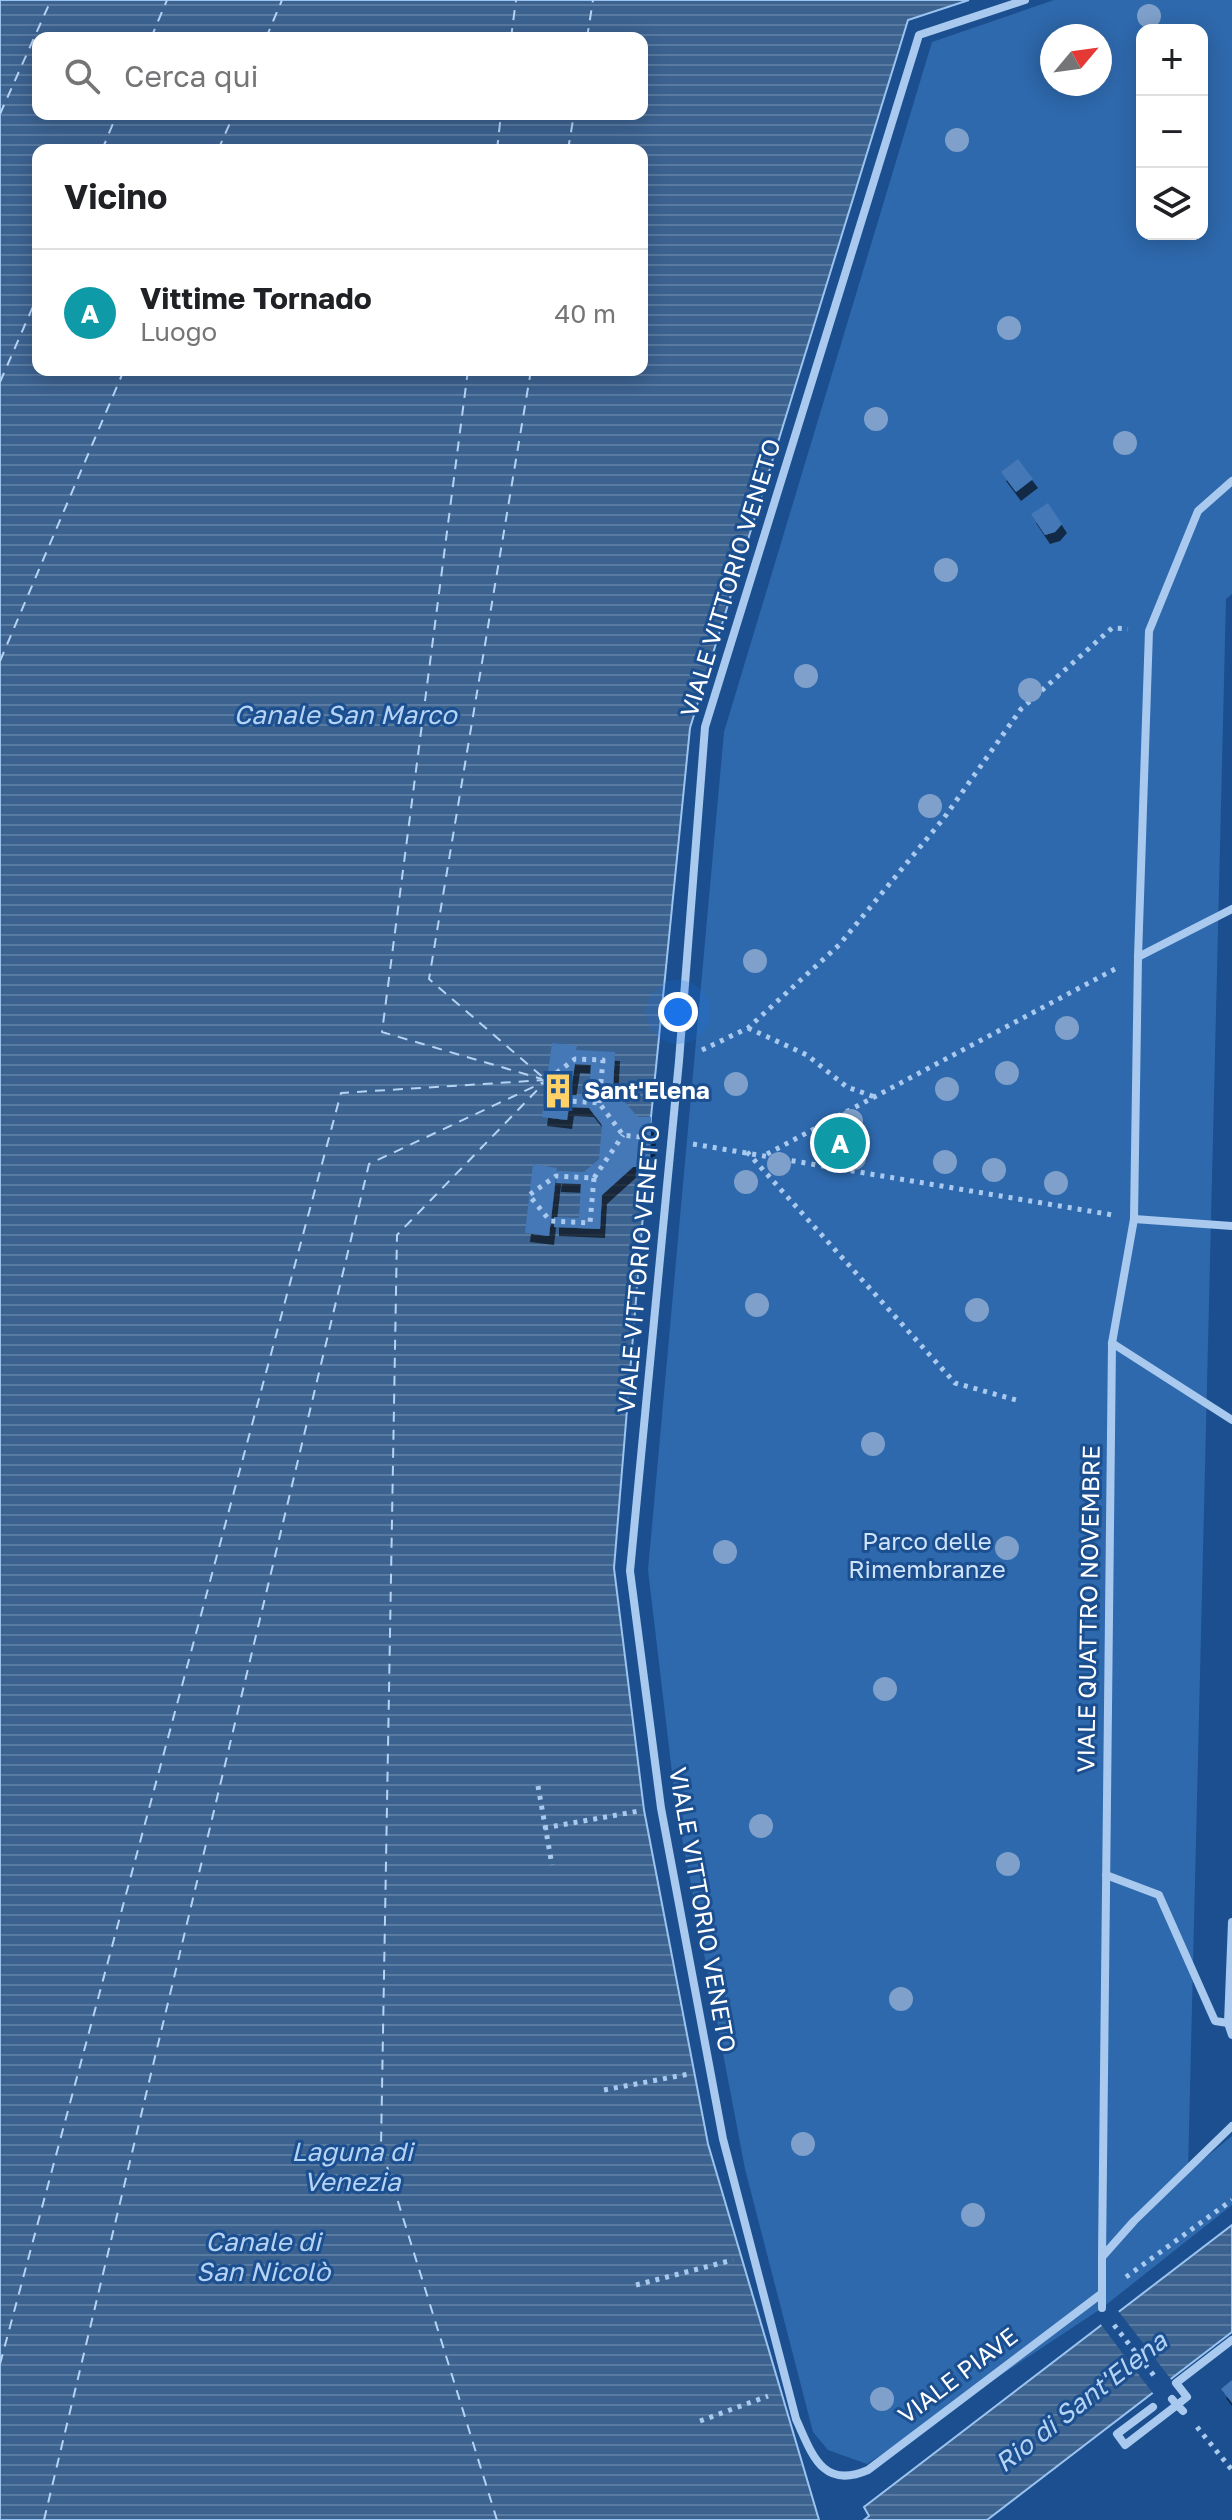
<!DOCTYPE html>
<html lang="it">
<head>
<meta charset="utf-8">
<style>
	body { margin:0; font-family:"Golos Text",sans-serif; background:#f2f2f2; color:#202124 }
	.controls { position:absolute; right:24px; top:24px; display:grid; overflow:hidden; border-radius:16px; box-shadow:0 4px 20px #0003 }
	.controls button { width:72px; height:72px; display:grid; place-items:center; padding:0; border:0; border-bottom:2px solid #e0e0e0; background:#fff; color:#202124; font:40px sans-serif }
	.compass { position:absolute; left:1040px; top:24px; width:72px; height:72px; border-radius:50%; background:#fff; box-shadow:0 4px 20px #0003; rotate:61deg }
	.you { position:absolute; left:678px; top:1012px; width:28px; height:28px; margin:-20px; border:6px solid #fff; border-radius:50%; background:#1a73e8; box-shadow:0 0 0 12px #1a73e833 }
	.badge { display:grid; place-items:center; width:52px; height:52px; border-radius:50%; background:#847042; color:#fff; font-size:26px; font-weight:700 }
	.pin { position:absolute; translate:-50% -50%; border:4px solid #fff; box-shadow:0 2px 8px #0006 }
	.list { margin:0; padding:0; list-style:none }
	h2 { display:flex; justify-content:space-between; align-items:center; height:104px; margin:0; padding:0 32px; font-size:34px }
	h2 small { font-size:26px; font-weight:400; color:#757577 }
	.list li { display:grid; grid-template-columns:52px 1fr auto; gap:24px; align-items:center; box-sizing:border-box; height:128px; padding:0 32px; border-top:2px solid #e0e0e0 }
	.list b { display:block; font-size:30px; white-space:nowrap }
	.list p { margin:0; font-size:26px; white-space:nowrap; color:#757577 }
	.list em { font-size:26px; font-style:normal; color:#757577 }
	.icon { flex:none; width:44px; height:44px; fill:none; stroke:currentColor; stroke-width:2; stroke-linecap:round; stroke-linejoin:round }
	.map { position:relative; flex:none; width:1232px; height:2520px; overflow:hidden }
	.search { position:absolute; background:#fff; box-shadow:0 4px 20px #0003; left:32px; top:32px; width:616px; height:88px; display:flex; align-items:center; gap:20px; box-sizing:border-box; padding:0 28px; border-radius:16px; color:#757577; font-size:30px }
	.panel { position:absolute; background:#fff; box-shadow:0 4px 20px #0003; left:32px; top:144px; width:616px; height:232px; border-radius:16px }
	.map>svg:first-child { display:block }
	.green { fill:#2e69ad; fill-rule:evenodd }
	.water { fill:url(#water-rules); stroke:#9cc4f0; stroke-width:2; fill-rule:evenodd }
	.pier { fill:#1b4f8f }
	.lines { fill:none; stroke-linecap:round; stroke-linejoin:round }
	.ferry { stroke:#b5d3f5; stroke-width:2; stroke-dasharray:10 8; stroke-linecap:butt }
	.building { fill:#4478b7; fill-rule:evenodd; filter:url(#shadow) }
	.path { stroke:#a9c9ee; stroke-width:5; stroke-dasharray:4 6; stroke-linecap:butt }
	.street { stroke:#a9c9ee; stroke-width:8 }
	.tree { fill:#7ea0ca }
	.labels { text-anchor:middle; stroke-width:6; stroke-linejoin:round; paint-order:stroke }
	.street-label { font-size:24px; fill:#fff; stroke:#1b4f8f }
	.poi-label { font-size:24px; font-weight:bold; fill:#fff; stroke:#1b4f8f; text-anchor:start }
	.park-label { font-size:24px; fill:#cfe3fa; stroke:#1b4f8f }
	.water-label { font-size:26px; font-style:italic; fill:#b5d3f5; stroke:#1b4f8f }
</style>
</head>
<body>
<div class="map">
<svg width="1232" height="2520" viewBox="0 0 1232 2520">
	<defs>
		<pattern id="water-rules" width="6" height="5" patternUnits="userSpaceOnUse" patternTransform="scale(2)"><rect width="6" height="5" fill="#3c6290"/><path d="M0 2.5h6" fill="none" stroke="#597aa1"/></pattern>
		<filter id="shadow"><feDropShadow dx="5" dy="9" stdDeviation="0" flood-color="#0009"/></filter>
	</defs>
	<rect width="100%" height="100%" fill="#1b4f8f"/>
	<path class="green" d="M1054 0H1232V594L1226 599 1188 2172 1232 2136V2205L1102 2308 867 2464 828 2450 813 2432 745 2169 676 1806 648 1570 724 732 932 42ZM1142 30H1202V234H1142ZM1052 36H1100V84H1052Z"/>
	<g class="water">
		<path d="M0 0H969L908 20 690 728 651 1117 614 1568 644 1810 708 2144 819 2520H0ZM38 38H642V114H38ZM38 150H642V370H38Z"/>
		<path d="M1232 2225V2332L987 2520H864L869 2516 864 2507Z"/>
	</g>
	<path class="pier" d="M1116 2308 1173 2382 1155 2396 1099 2322Z"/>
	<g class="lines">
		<g class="ferry">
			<path d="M151 38 167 0"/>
			<path d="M266 38 282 0"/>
			<path d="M511 38 516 0"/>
			<path d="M587 38 593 0"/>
			<path d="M0 114 51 0"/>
			<path d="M102 150 117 114"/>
			<path d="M218 150 234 114"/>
			<path d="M497 150 501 114"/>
			<path d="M568 150 574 114"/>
			<path d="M468 370 382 1032 542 1079"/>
			<path d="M531 370 429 979 546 1080"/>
			<path d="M0 382 38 295"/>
			<path d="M0 661 124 370"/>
			<path d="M0 2364 341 1093 546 1080"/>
			<path d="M44 2520 369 1164 546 1081"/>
			<path d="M497 2520 381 2147 397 1235 546 1081"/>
		</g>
	</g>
	<g class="building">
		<path d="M1018 459 1033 479 1016 492 1001 472Z"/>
		<path d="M1048 503 1062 524 1055 532 1045 535 1031 514Z"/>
		<path d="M552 1043 577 1046 576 1050 615 1052 613 1089 638 1117H651L650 1167H633L602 1195 600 1229 554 1227V1217L579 1218 581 1184 556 1183 557 1171 584 1172 599 1159 602 1125 589 1108 569 1107 567 1120 542 1117ZM575 1064 591 1065 589 1096 570 1095Z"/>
		<path d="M533 1164 557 1168 549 1236 525 1233Z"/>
		<path d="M1232 2380V2403L1221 2389Z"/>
	</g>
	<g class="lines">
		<g class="path">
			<path d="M748 1028 807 1055 847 1087 875 1097"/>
			<path d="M702 1050 748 1028 839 945 944 818 1021 709 1112 628 1128 629"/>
			<path d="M599 1103 603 1060 575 1059 547 1080 570 1101 599 1103 623 1135 648 1138"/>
			<path d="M693 1144 1113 1215"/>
			<path d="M747 1152 955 1383 1016 1400"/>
			<path d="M767 1154 1115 969"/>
			<path d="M594 1178 590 1223 550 1221 529 1195 556 1176 594 1178 623 1135"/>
			<path d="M538 1786 552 1865"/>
			<path d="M544 1828 639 1811"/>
			<path d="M604 2090 689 2074"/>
			<path d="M1126 2277 1232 2200"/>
			<path d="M636 2285 733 2260"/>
			<path d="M1114 2325 1155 2377"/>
			<path d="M700 2421 768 2396"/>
			<path d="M1197 2427 1232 2470"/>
		</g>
		<g class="street">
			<path d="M1025 0 919 35 705 727 679 1061 630 1571 661 1808 723 2139 796 2419C812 2454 822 2490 868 2470L1101 2294"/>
			<path d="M1138 957 1232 909"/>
			<path d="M1134 1219 1232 1226"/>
			<path d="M1112 1343 1232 1420"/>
			<path d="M1106 1875 1159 1895 1215 2021 1228 2023"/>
			<path d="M1232 1922 1228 2023 1232 2035"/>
			<path d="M1102 2257 1112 1343 1134 1219 1138 957 1149 631 1198 511 1232 481"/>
			<path d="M1102 2308V2257L1134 2221 1232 2126"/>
			<path d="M1153 2407 1117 2434 1125 2445 1177 2405 1172 2399"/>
			<path d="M1183 2411 1177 2405 1187 2397 1176 2383 1232 2340"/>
		</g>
	</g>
	<g class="tree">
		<circle cx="1149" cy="16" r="12"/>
		<circle cx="957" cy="140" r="12"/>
		<circle cx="1009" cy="328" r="12"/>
		<circle cx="876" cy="419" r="12"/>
		<circle cx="1125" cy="443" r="12"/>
		<circle cx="946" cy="570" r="12"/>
		<circle cx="806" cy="676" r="12"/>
		<circle cx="1030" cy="690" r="12"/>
		<circle cx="930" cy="806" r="12"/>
		<circle cx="755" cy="961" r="12"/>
		<circle cx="1067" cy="1028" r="12"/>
		<circle cx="1007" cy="1073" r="12"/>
		<circle cx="736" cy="1084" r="12"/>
		<circle cx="947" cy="1089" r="12"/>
		<circle cx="851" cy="1121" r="12"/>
		<circle cx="854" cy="1158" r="12"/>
		<circle cx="945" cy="1162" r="12"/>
		<circle cx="779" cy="1164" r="12"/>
		<circle cx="994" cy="1170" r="12"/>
		<circle cx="746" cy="1182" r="12"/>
		<circle cx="1056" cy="1183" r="12"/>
		<circle cx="757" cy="1305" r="12"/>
		<circle cx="977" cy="1310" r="12"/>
		<circle cx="873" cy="1444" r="12"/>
		<circle cx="1007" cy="1548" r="12"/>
		<circle cx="725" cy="1552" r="12"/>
		<circle cx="885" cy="1689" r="12"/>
		<circle cx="761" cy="1826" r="12"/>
		<circle cx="1008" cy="1864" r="12"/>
		<circle cx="901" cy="1999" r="12"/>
		<circle cx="803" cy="2144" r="12"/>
		<circle cx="973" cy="2215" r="12"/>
		<circle cx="882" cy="2399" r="12"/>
	</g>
	<defs>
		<g id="building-bare" transform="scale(2.76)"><path d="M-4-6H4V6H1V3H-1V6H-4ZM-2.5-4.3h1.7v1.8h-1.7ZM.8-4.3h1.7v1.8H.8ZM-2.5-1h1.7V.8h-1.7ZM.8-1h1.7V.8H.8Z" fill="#ffd166" stroke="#1b4f8f" stroke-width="2.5" paint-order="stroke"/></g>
	</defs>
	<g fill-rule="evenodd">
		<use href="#building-bare" x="558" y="1091"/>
	</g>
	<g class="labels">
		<g class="street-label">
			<text transform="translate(731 578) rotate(-73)" y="8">VIALE VITTORIO VENETO</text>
			<text transform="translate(639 1269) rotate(-85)" y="8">VIALE VITTORIO VENETO</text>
			<text transform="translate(1089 1609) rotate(-89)" y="8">VIALE QUATTRO NOVEMBRE</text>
			<text transform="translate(702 1910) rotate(80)" y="8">VIALE VITTORIO VENETO</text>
			<text transform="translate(958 2376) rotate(-37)" y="8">VIALE PIAVE</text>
		</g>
		<g class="poi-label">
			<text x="584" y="1099">Sant'Elena</text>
		</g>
		<g class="park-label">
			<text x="927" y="1550">Parco delle<tspan x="927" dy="28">Rimembranze</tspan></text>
		</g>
		<g class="water-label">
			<text x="345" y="724">Canale San Marco</text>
			<text x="352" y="2161">Laguna di<tspan x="352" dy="30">Venezia</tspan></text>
			<text x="263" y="2251">Canale di<tspan x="263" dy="30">San Nicolò</tspan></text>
			<text transform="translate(1081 2402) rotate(-38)" y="9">Rio di Sant'Elena</text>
		</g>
	</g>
</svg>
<div class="controls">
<button>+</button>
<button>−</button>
<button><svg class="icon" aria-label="layers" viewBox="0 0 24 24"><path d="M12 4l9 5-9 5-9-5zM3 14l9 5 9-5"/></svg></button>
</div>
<svg class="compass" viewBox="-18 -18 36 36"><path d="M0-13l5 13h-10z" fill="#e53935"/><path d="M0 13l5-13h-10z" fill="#757577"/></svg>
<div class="you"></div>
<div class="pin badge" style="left:840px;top:1143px;background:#0f9aa8">A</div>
<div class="search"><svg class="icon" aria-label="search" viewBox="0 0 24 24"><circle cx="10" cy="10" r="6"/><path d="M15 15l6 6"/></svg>Cerca qui</div>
<section class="panel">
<h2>Vicino<small></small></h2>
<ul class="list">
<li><span class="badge" style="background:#0f9aa8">A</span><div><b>Vittime Tornado</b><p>Luogo</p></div><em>40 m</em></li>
</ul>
</section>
</div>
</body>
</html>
